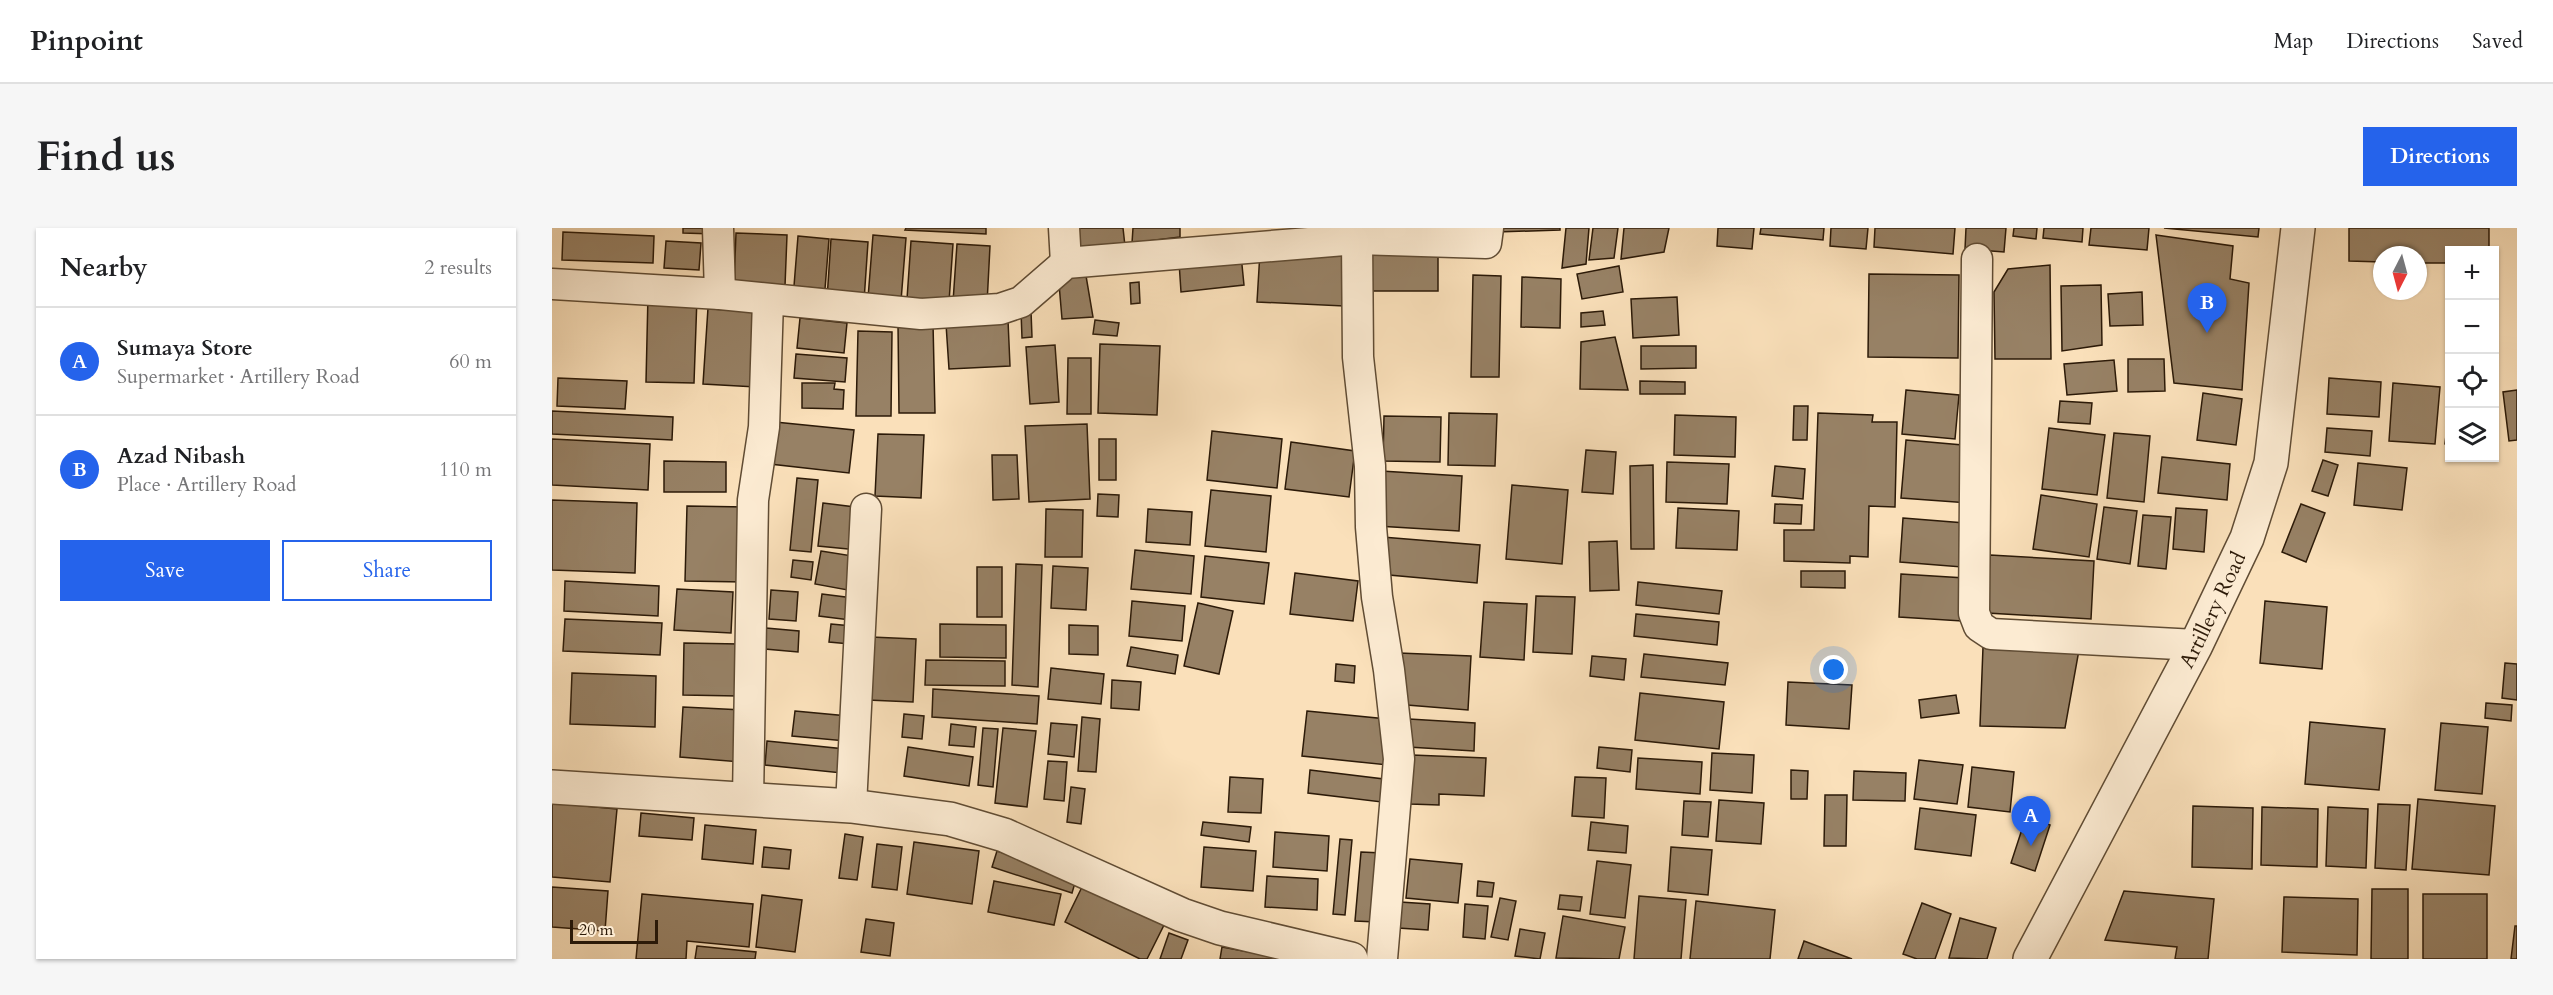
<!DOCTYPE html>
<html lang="en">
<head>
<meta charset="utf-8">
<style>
	body { margin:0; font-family:Cardo,serif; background:#f6f6f6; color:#202124 }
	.controls { position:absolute; right:18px; top:18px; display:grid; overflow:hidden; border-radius:0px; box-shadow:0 2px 4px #0004 }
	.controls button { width:54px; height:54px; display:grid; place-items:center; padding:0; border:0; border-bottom:2px solid #e0e0e0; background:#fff; color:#202124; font:30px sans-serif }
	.compass { position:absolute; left:1821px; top:18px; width:54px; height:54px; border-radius:50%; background:#fff; box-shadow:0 2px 4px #0004; rotate:186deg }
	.scale { position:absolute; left:18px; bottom:15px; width:88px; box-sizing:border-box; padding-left:6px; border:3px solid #2c1a08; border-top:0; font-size:16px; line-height:21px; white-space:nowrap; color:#2c1a08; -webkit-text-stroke:4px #fcebd2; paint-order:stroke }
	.you { position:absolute; left:1282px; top:442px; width:21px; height:21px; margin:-15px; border:4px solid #fff; border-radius:50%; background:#1a73e8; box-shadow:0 0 0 9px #1a73e833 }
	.badge { display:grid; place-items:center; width:39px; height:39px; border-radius:50%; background:#2563eb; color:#fff; font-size:20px; font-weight:700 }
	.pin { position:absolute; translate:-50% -50px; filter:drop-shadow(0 2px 3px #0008) }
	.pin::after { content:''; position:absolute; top:32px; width:21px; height:18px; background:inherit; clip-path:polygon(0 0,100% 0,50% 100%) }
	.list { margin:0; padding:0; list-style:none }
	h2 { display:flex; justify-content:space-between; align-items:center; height:78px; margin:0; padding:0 24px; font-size:26px }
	h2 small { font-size:20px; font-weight:400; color:#757577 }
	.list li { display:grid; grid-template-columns:39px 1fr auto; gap:18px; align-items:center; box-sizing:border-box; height:108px; padding:0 24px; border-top:2px solid #e0e0e0 }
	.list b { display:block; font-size:22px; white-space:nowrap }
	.list p { margin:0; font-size:20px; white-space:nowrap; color:#757577 }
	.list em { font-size:20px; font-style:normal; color:#757577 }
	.actions { display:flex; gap:12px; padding:18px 24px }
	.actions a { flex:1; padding:14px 0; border:2px solid #2563eb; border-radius:0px; text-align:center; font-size:21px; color:#2563eb }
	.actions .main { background:#2563eb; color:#fff }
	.icon { flex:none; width:33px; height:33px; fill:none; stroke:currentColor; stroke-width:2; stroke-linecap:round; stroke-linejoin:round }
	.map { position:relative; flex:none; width:1965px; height:731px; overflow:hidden; border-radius:0px }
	header { display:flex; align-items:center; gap:36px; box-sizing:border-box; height:84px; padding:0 30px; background:#fff; border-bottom:2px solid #e0e0e0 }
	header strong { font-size:28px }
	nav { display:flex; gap:33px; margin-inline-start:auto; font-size:21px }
	.intro { display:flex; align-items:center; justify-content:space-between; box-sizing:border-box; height:144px; padding:0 36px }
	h1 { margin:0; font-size:42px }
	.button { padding:15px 27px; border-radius:0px; background:#2563eb; color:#fff; font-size:21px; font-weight:700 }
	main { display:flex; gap:36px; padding:0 36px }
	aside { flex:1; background:#fff; border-radius:0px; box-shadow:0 2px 4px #0004 }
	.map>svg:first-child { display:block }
	.building { fill:#978165; stroke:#2c1a08; stroke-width:1.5 }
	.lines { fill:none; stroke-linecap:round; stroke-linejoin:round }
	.minor-casing { stroke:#604c34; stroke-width:33 }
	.tertiary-casing { stroke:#604c34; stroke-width:36 }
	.minor { stroke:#fcebd2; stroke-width:30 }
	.tertiary { stroke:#fcebd2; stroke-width:33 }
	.labels { text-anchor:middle; stroke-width:6; stroke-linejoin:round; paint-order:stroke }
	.street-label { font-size:21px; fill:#2c1a08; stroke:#fcebd2 }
</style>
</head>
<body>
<header>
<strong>Pinpoint</strong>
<nav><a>Map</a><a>Directions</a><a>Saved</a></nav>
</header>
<div class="intro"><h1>Find us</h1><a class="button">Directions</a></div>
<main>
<aside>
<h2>Nearby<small>2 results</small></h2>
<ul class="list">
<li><span class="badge">A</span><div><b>Sumaya Store</b><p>Supermarket · Artillery Road</p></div><em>60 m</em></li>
<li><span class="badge">B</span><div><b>Azad Nibash</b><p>Place · Artillery Road</p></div><em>110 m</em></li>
</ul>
<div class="actions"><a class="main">Save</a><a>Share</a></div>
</aside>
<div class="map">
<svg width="1965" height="731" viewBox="0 0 1965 731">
	<rect width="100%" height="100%" fill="#fae0ba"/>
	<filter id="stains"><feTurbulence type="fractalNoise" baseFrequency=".00333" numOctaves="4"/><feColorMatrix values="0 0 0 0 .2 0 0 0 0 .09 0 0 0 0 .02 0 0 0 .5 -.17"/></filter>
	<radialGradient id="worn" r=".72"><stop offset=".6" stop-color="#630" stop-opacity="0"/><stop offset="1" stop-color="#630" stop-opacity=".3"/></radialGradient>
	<g class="building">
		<path d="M131 0H163L162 6 131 5Z"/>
		<path d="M354 0H434V6L353 2Z"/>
		<path d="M514 0H571L573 18 516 24Z"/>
		<path d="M581 0H628V9L580 15Z"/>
		<path d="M945 0H1008V2L945 4Z"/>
		<path d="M1014 0H1037L1034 36 1010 40Z"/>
		<path d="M1041 0H1066L1062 30 1037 32Z"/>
		<path d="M1072 0H1117L1112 24 1069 31Z"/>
		<path d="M1166 0H1202L1200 21 1165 18Z"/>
		<path d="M1209 0H1272L1271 12 1208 6Z"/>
		<path d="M1279 0H1316L1314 21 1278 18Z"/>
		<path d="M1323 0H1403L1401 26 1322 19Z"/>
		<path d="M1414 0H1454L1452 24 1413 21Z"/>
		<path d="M1462 0H1485L1484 11 1461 8Z"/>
		<path d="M1492 0H1531L1530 14 1491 10Z"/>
		<path d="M1539 0H1597L1595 22 1537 17Z"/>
		<path d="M1612 0H1707L1706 9Z"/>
		<path d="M1797 0H1937V22H1898V35H1866V27H1830V34L1797 33Z"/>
		<path d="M11 4 102 8 101 35 10 32Z"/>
		<path d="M184 5 235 7 233 58 182 56Z"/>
		<path d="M321 7 354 10 349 73 316 70Z"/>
		<path d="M1604 7 1681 18 1678 51 1697 55 1690 162 1622 155Z"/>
		<path d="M246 8 277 11 273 61 242 58Z"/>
		<path d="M279 11 316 14 312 73 275 71Z"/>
		<path d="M114 13 149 15 147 42 112 40Z"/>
		<path d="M359 13 401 16 397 74 355 71Z"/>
		<path d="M405 16 438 18 435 76 401 74Z"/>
		<path d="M886 17V63H820V18Z"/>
		<path d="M796 21 792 78 705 74 708 24Z"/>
		<path d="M689 27 692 57 629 64 627 34Z"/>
		<path d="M532 36 541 89 510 91 506 44Z"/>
		<path d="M1498 37 1499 131H1443L1442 64 1456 41Z"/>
		<path d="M1067 38 1071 64 1030 71 1025 46Z"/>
		<path d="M1317 46 1407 47 1406 130 1316 129Z"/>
		<path d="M921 47 949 48 947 149H919Z"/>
		<path d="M970 49 1009 51 1008 100 969 99Z"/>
		<path d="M587 54 588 75 579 76 578 55Z"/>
		<path d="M1549 57 1550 117 1510 123 1509 58Z"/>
		<path d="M1590 64 1591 97 1558 98 1556 66Z"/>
		<path d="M96 67 145 69 142 155 94 154Z"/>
		<path d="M1125 69 1127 107 1081 110 1079 71Z"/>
		<path d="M156 80 208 83 204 159 151 156Z"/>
		<path d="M469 83H479L480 109 470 110Z"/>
		<path d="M1051 83 1053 97 1029 99V85Z"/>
		<path d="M248 90 295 95 292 125 245 120Z"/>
		<path d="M456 92 458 138 397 141 394 96Z"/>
		<path d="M543 92 567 95 565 108 541 106Z"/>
		<path d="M381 95 383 185H347L346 96Z"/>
		<path d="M306 103 340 104 339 188H304Z"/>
		<path d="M1063 109 1076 162 1028 161 1029 114Z"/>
		<path d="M548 116 608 118 605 187 546 185Z"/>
		<path d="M503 117 507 174 478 176 474 119Z"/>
		<path d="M1089 118H1144V140L1089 141Z"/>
		<path d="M244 126 295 130 293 154 242 150Z"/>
		<path d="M516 130H539V186H515Z"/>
		<path d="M1576 131H1612L1613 163 1576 164Z"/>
		<path d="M1562 132 1565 163 1515 167 1512 136Z"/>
		<path d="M6 150 75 153 73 181 5 178Z"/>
		<path d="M1777 150 1829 154 1827 189 1775 186Z"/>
		<path d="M1088 153 1133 154V166H1088Z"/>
		<path d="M250 155H283L282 161 292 162 291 181 250 180Z"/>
		<path d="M1841 155 1888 159 1883 216 1837 213Z"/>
		<path d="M1354 162 1407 167 1403 211 1350 206Z"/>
		<path d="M1965 162V212L1957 213 1951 164Z"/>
		<path d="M1651 165 1690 171 1684 217 1645 212Z"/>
		<path d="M1508 173 1540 175 1538 196 1506 194Z"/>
		<path d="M1898 173V217L1893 216Z"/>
		<path d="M1242 178H1256L1255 212H1241Z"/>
		<path d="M0 183 121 189 120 212 0 206Z"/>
		<path d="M897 185 945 186 943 238 896 237Z"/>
		<path d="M1266 185 1321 187 1320 194H1345L1343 279 1317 278 1316 329 1298 328V335L1232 333V302H1262Z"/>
		<path d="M1123 187 1184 189 1183 229 1122 227Z"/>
		<path d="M832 188 889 189 888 234 831 233Z"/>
		<path d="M223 194 302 202 297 245 218 236Z"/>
		<path d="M535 196 538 271 477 274 473 198Z"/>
		<path d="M1497 200 1553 207 1545 267 1490 261Z"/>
		<path d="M1775 200 1820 203 1818 228 1773 224Z"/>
		<path d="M660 203 730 211 725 260 655 252Z"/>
		<path d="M1562 205 1598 208 1592 274 1555 270Z"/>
		<path d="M326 206 372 207 369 270 323 268Z"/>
		<path d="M0 211 98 216 96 262 0 257Z"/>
		<rect x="547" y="211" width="17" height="41"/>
		<path d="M1354 212 1422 218 1417 275 1349 270Z"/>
		<path d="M739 214 803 223 797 269 733 261Z"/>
		<path d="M1034 222 1064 224 1061 266 1030 264Z"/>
		<path d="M440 227H465L467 271 441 272Z"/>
		<path d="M1610 229 1678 236 1675 272 1606 265Z"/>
		<path d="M1771 232 1786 237 1776 268 1760 263Z"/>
		<path d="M112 233 174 234V264H112Z"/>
		<path d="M1115 234 1177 236 1175 276 1114 274Z"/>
		<path d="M1806 235 1855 240 1850 282 1802 277Z"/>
		<path d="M1101 237 1102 321H1079L1078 238Z"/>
		<path d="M1223 238 1253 241 1251 271 1220 268Z"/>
		<path d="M829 243 910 248 907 303 825 298Z"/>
		<path d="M245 250 266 252 259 324 238 322Z"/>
		<path d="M960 257 1016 262 1010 336 954 331Z"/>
		<path d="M659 262 719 268 714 324 653 318Z"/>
		<path d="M546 266 567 267 566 289 545 288Z"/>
		<path d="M1489 267 1545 276 1537 329 1481 321Z"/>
		<path d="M0 272 85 275 83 345 0 342Z"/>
		<path d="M271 275 311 280 306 322 266 318Z"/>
		<path d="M1223 276 1250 277 1249 296 1222 295Z"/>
		<path d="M1749 276 1773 285 1754 334 1730 324Z"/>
		<path d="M135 278 194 279 192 354 133 353Z"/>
		<path d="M1552 279 1585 283 1578 336 1545 331Z"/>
		<path d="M1126 280 1187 283 1185 322 1124 320Z"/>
		<path d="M1624 280 1655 282 1652 324 1621 321Z"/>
		<path d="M494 281 531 282 530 329H493Z"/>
		<path d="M596 281 640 284 638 317 594 314Z"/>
		<path d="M1591 287 1619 289 1614 341 1586 338Z"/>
		<path d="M1351 290 1413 295 1410 339 1348 334Z"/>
		<path d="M830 309 928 317 925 355 826 346Z"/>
		<path d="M1065 313 1067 362 1038 363 1037 314Z"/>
		<path d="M583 322 642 328 639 366 579 361Z"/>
		<path d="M269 323 307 329 301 363 263 356Z"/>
		<path d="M1438 327 1542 333 1539 391 1435 385Z"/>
		<path d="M653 328 717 335 712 376 649 369Z"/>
		<path d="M241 332 261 334 259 352 239 349Z"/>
		<path d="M464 336 490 337 486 459 460 457Z"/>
		<path d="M501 338 536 340 534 382 499 380Z"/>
		<rect x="425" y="339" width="25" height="50"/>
		<path d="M1249 343H1293V360L1249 359Z"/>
		<path d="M743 345 806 353 801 393 738 386Z"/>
		<path d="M1349 346 1413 350 1410 393 1347 389Z"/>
		<path d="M13 353 107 358 106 388 12 383Z"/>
		<path d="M1086 354 1170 363 1167 386 1084 377Z"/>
		<path d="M125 361 181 364 179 405 122 402Z"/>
		<path d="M219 362 246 364 244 393 217 391Z"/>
		<path d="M270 366 301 370 298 392 267 388Z"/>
		<path d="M984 368 1023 369 1020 426 981 424Z"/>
		<path d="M580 373 633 378 630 413 577 408Z"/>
		<path d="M1713 373 1775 379 1770 441 1708 435Z"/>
		<path d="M932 374 975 376 972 432 928 429Z"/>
		<path d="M646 375 681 383 667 446 632 438Z"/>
		<path d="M1084 386 1167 394 1165 417 1082 408Z"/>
		<path d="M13 391 110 395 108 427 11 423Z"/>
		<path d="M279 396 300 398 298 416 277 414Z"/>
		<path d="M388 396 454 397V430L388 429Z"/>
		<path d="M517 397 546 398V427L517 426Z"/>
		<path d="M214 400 247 403 246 424 213 421Z"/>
		<path d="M319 409 364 411 361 474 316 472Z"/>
		<path d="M132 415 187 416 186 468 131 467Z"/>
		<path d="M579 419 626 427 623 446 575 438Z"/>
		<path d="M1431 419 1527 422 1513 500 1428 498Z"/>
		<path d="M847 425 919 428 916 482 855 477Z"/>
		<path d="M1092 426 1176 435 1173 457 1089 449Z"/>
		<path d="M1040 428 1074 431 1072 452 1038 448Z"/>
		<path d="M374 432 453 433V458L373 457Z"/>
		<path d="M1953 435 1965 436V472L1950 470Z"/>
		<path d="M784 436 803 438 802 455 783 453Z"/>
		<path d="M499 440 552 446 549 476 496 471Z"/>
		<path d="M20 445 104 448 103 499 18 496Z"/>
		<path d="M560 452 589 454 587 482 559 480Z"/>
		<path d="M1236 454 1300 457 1297 501 1234 497Z"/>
		<path d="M381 461 487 468 485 496 380 489Z"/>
		<path d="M1088 465 1172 474 1167 521 1083 512Z"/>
		<path d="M1404 467 1407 485 1369 490 1367 472Z"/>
		<path d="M1934 475 1960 477 1959 493 1933 490Z"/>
		<path d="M131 479 191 482 189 534 128 529Z"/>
		<path d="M243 483 296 488 294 513 240 508Z"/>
		<path d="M755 483 835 491 836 537 750 528Z"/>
		<path d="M352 486 372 488 370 511 350 509Z"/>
		<path d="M530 489 548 491 544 544 526 543Z"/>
		<path d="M857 491 923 495 922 523 856 519Z"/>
		<path d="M1758 494 1833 501 1827 562 1753 556Z"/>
		<path d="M499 495 525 497 522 529 496 526Z"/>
		<path d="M1889 495 1936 499 1930 566 1883 562Z"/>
		<path d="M399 496 424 499 422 519 397 517Z"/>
		<path d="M431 500 446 501 441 559 426 557Z"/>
		<path d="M451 500 484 503 475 579 443 575Z"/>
		<path d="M215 513 293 521 290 545 213 537Z"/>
		<path d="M356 519 421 529 417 558 352 548Z"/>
		<path d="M1047 519 1080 522 1078 544 1045 540Z"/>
		<path d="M1160 525 1202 527 1200 565 1158 562Z"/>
		<path d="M860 527 934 530 932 568 887 566V577L858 576Z"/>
		<path d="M1086 530 1150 534 1148 566 1084 561Z"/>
		<path d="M1367 532 1411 537 1405 576 1362 571Z"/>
		<path d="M496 533 515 534 512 573 492 571Z"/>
		<path d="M1420 539 1462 544 1458 584 1416 579Z"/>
		<path d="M758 542 840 552 838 575 756 565Z"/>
		<path d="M1239 542 1256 543 1255 571H1239Z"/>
		<path d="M1302 543 1354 545 1353 573 1301 572Z"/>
		<path d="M678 549 711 551 709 585 676 584Z"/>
		<path d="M1023 549 1054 550 1052 590 1020 588Z"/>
		<path d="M519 559 533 561 529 596 515 594Z"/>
		<path d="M1273 567H1295L1294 618H1272Z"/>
		<path d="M1866 571 1943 578 1937 647 1860 641Z"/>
		<path d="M1167 572 1212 575 1209 616 1164 613Z"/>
		<path d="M1132 573 1159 574 1156 609 1130 607Z"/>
		<path d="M0 575 65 581 58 654 0 649Z"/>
		<path d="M1826 576 1858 577 1854 642 1823 640Z"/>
		<path d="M1641 578 1701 580 1700 641 1640 639Z"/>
		<path d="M1710 579 1766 581 1765 639 1709 637Z"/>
		<path d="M1776 579 1816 581 1814 640 1774 638Z"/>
		<path d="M1368 580 1424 587 1419 628 1363 621Z"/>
		<path d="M89 585 142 590 140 612 87 608Z"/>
		<path d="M1474 589 1498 597 1483 643 1459 635Z"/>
		<path d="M651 594 699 599 697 614 649 607Z"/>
		<path d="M1039 594 1076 598 1074 625 1036 622Z"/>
		<path d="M153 597 204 602 201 636 150 631Z"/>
		<path d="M723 604 777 608 775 643 721 639Z"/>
		<path d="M293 606 311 609 305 652 287 650Z"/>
		<path d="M788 611 800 612 793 687 781 686Z"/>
		<path d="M362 614 427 623 420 676 355 666Z"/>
		<path d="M325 616 350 619 345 662 320 659Z"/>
		<path d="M212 619 239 622 237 641 210 639Z"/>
		<path d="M652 619 704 623 701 663 649 659Z"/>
		<path d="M1119 619 1160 622 1156 667 1116 663Z"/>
		<path d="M445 623 525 648 520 665 440 639Z"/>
		<path d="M809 624 830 625 824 694 803 693Z"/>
		<path d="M858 631 910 636 906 675 854 670Z"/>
		<path d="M1045 633 1079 637 1073 690 1038 686Z"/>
		<path d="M715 648 766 651 765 682 713 679Z"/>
		<path d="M442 653 509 666 502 697 436 684Z"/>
		<path d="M926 653 942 655 940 669 925 668Z"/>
		<path d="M531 657 612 697 595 731H588L513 694Z"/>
		<path d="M0 659 56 663 53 703 0 699Z"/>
		<path d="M1820 661H1856V731H1819Z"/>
		<path d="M1572 663 1662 671 1656 731H1623L1625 719 1553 712Z"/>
		<path d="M90 666 201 676 197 719 135 713 134 731H84Z"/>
		<rect x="1871" y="666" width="64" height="65"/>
		<path d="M210 667 250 672 243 724 204 719Z"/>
		<path d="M1008 667 1030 669 1028 683 1006 681Z"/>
		<path d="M1087 668 1134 672 1129 731H1082Z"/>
		<path d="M1732 669 1806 671 1805 727 1730 724Z"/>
		<path d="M948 670 964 673 956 712 939 709Z"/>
		<path d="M1144 673 1223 682 1218 731H1138Z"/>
		<path d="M848 674 878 676 876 702 846 700Z"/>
		<path d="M1370 675 1399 686 1383 731H1365L1351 726Z"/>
		<path d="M913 676 936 678 933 711 911 709Z"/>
		<path d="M1011 688 1073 699 1067 731 1004 730Z"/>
		<path d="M1408 690 1444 700 1435 731 1397 730Z"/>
		<path d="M314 691 342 695 338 728 309 724Z"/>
		<path d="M1963 698H1965V731H1959Z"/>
		<path d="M968 701 993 705 988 731 963 728Z"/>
		<path d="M617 705 636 712 629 731H608Z"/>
		<path d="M1252 713 1300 731H1246Z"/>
		<path d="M145 718 204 724 203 731H143Z"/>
		<path d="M670 719 724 729V731H668Z"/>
	</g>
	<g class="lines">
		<g class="minor-casing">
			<g id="minor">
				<path d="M166 0 168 66"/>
				<path d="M512 0 514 35"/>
				<path d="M805 11 806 129 818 238 819 299 825 369 837 442 847 531 830 731"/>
				<path d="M1425 31 1422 385 1427 398 1439 406 1644 417"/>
				<path d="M0 56 168 66 369 86 448 81 469 74 514 35 805 11 934 15 936 0"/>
				<path d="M196 571 201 272 212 199 216 72"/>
				<path d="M299 578 314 281"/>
			</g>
		</g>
		<g class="tertiary-casing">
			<g id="tertiary">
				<path d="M0 559 299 578 398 591 452 607 630 687 668 700 799 731"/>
				<path id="s1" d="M1478 731 1644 417 1695 310 1719 235 1746 0"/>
			</g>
		</g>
		<use href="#minor" class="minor"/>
		<use href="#tertiary" class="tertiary"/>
	</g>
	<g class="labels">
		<g class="street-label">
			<text dy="7" stroke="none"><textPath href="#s1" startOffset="394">Artillery Road</textPath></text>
		</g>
	</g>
	<rect width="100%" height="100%" filter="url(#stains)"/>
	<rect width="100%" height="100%" fill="url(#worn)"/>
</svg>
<div class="controls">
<button>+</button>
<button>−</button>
<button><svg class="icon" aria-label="locate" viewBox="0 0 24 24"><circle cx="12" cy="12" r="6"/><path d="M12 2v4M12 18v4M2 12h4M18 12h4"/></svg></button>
<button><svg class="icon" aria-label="layers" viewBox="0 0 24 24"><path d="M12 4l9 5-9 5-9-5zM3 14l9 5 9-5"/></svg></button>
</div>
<svg class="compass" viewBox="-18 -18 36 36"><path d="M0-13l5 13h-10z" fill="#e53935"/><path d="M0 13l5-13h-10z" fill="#757577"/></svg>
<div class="scale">20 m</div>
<div class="you"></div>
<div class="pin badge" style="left:1479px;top:618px">A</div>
<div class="pin badge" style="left:1655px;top:105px">B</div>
</div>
</main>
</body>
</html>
